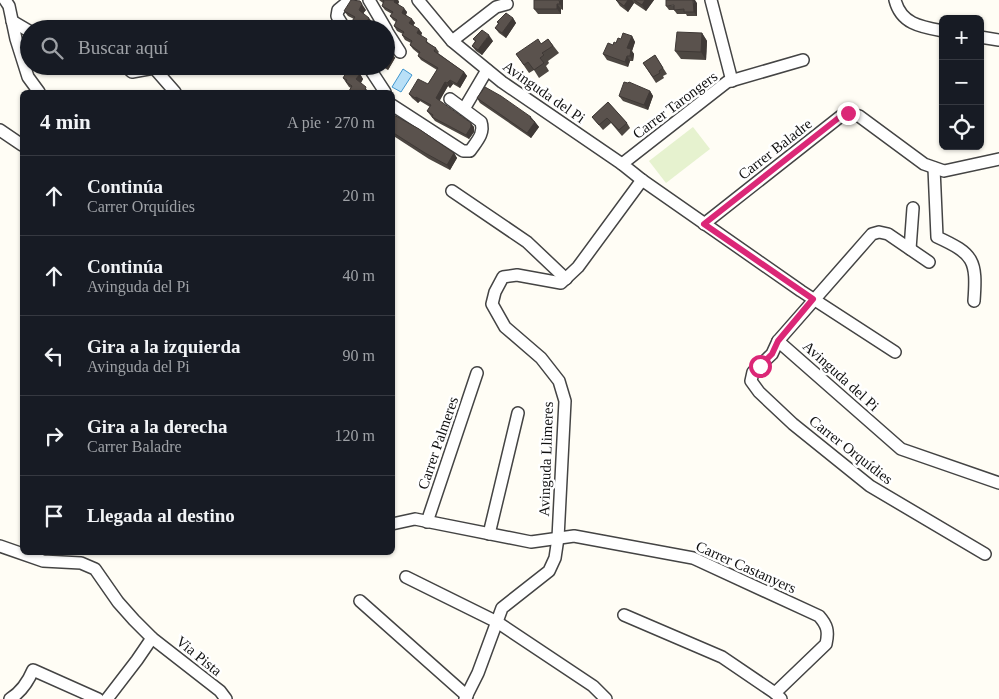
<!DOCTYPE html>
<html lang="es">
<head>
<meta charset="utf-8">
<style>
	body { margin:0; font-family:Georgia,serif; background:#242831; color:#f1f3f6 }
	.controls { position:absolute; right:15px; top:15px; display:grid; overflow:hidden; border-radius:8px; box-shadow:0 1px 4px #0004 }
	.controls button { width:45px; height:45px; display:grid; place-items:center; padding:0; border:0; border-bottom:1px solid #363941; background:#171b24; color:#f1f3f6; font:25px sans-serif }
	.stop { position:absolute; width:15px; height:15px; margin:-11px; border:4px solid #db2777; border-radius:50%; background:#fff }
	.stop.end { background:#db2777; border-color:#fff; box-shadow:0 1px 5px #0008 }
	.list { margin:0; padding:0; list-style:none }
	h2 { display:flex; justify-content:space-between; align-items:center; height:65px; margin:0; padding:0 20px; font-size:21px }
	h2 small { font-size:16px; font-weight:400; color:#9ea1a6 }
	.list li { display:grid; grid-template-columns:32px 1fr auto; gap:15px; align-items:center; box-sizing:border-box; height:80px; padding:0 20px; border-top:1px solid #363941 }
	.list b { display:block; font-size:19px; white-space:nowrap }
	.list p { margin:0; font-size:16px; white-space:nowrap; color:#9ea1a6 }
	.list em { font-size:16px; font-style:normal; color:#9ea1a6 }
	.icon { flex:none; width:28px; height:28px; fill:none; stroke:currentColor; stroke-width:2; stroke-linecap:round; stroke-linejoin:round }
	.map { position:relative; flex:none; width:999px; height:699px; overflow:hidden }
	.search { position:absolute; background:#171b24; box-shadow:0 1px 4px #0004; left:20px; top:20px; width:375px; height:55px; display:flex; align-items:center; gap:12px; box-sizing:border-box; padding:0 18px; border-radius:28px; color:#9ea1a6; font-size:19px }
	.panel { position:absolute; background:#171b24; box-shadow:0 1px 4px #0004; left:20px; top:90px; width:375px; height:465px; border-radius:8px }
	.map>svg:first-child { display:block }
	.pitch { fill:#e6f2cf }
	.water { fill:#b9e0f7; stroke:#3f96cf }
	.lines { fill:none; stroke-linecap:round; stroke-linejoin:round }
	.street-casing { stroke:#444; stroke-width:14 }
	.street { stroke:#fff; stroke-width:11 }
	.wall { fill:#4d4742 }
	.shaded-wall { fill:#3f3936 }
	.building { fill:#5a524d; stroke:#3f3936 }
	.route { stroke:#db2777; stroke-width:6 }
	.labels { text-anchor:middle; stroke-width:5; stroke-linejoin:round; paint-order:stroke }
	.street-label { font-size:15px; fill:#111; stroke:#fff }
</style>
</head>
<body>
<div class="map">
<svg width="999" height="699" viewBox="0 0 999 699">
	<rect width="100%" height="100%" fill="#fffdf5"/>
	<path class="pitch" d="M693 127 710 149 666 183 649 161Z"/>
	<path class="water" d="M403 69 412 75 401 92 392 87Z"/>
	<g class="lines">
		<g class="street-casing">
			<g id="street">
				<path d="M5 0 9 6 16 39 28 77 39 92"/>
				<path d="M369 0 386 29"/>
				<path d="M418 0 452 41 502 82 622 164"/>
				<path d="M711 0 732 81"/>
				<path d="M895 0C901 24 921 27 943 31"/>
				<path d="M12 21 29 31"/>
				<path d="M345 29 337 16 338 10 350 0"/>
				<path d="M386 30 400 52"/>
				<path d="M980 37 999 40"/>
				<path d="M452 41 496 7 507 4"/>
				<path d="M803 60 727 82 622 164 642 180 801 291 895 352"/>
				<path d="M125 66 132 72 154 68 175 92"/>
				<path d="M368 66 385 92"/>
				<path d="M392 105 463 151H470C476 142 485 134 481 122L450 99"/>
				<path d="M464 109 487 70"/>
				<path d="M0 130 22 145"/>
				<path d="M934 168 937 237C974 254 977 260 974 301"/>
				<path d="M452 191 527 242 566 279"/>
				<path d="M704 224 841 116 848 113 859 116 924 164 944 171 999 159"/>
				<path d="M910 249 913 208"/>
				<path d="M929 262 888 234 879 232 872 234 778 341 901 449 999 483"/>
				<path d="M778 341 772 354 753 372 751 381 759 392 793 424 870 486 985 554"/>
				<path d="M427 522 477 373"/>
				<path d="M392 524 415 519 531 542 574 536 693 558 819 616C827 625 829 631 826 644L775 693 781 699"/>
				<path d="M489 534 518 413"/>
				<path d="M0 546 43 561 81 563 95 569 118 602 134 620 152 638 220 691 226 699"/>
				<path d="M406 577 497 622 593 686 606 699"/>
				<path d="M360 601 467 696"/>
				<path d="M624 615 722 657 775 693"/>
				<path d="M10 699C21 692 28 682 33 670L98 699"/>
				<path d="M107 699 137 660 152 638"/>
				<path d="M465 699 478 673 502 608 549 571 555 558 558 538 565 401 559 381 541 358 505 327 492 304 495 292 503 277 517 275 561 283 578 267 642 180"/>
			</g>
		</g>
		<use href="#street" class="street"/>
	</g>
	<g class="wall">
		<path d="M379 0H398L399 2 398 4 407 12 406 15 415 23 413 25 422 33 421 36 430 44 436 48 439 52 438 53 464 72 467 76 460 88 453 84 450 88 448 86 439 101 474 127V132L469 139 435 121 427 111 430 107 420 101 418 103 412 98 409 94 428 84 437 70 421 60 418 56 419 54 413 49 410 45 411 43 405 40 402 35 403 34 397 31 394 26 396 22 393 20 390 16 392 14 385 10 382 6 383 3Z"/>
		<path d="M563 0V10L561 9V14H538L534 9Z"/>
		<path d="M616 0H654L646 11 634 3 628 12 620 6Z"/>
		<path d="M697 3V16H687L686 14H677L674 10H669L666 6Z"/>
		<path d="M366 10 363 13 373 23 371 26 375 29H357L356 27V26L352 21 354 19 348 16 344 11Z"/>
		<path d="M513 18 516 23 506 38 499 33 495 28 498 24 497 22Z"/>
		<path d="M702 33 707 41 706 60 681 59 675 51Z"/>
		<path d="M632 36 635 42 632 51 634 54 633 61H630L628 67 607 60 603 54 613 45 621 39Z"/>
		<path d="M473 39 493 41 482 55 476 51 472 46 475 41Z"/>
		<path d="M548 39 559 53 548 61 549 63 546 66 549 71 539 78 534 70 529 73 516 54 541 44Z"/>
		<path d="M392 53 395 58 388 70 381 66H386Z"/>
		<path d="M655 55 667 74 663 76 664 78 656 83 643 63Z"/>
		<path d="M337 66H357L355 70 360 74 363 79 361 83 369 92H350L349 91 351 88 349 87 343 78 345 75 340 70Z"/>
		<path d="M650 91 653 96 648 110 623 101 619 96Z"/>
		<path d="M477 98 531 117 539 127 531 138 480 103Z"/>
		<path d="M608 102 627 123 630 128 622 136 611 123 603 130 592 117Z"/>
		<path d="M392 114 454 153 457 158 450 170 429 159 392 135Z"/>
	</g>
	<g class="shaded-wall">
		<path d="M395 0H398L399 2 397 6 394 2Z"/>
		<path d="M559 0H563V10L560 4Z"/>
		<path d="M628 0H632L634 3 628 12 624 6Z"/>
		<path d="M645 0H654L646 11 642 5Z"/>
		<path d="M693 0H695L697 3V16L694 12Z"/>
		<path d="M360 1 366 10 362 15 359 10Z"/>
		<path d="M557 4 561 9V14L557 9Z"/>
		<path d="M404 8 407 12 405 17 402 13Z"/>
		<path d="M369 18 373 23 370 28 366 23Z"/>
		<path d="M513 18 516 23 506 38 502 33Z"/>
		<path d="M412 19 415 23 412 27 409 23Z"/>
		<path d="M419 29 422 33 420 37 417 33Z"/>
		<path d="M702 33 707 41 706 60 701 52Z"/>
		<path d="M489 35 493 41 482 55 478 50Z"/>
		<path d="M632 36 635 42 632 51 634 54 633 61 630 56 627 48Z"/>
		<path d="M392 53 395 58 388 70 385 66H386V62Z"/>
		<path d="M627 56 630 61 628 67 625 62Z"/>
		<path d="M350 66H357L354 71Z"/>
		<path d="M464 72 467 76 460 88 457 84Z"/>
		<path d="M360 74 363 79 360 84 356 79Z"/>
		<path d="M450 80 453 84 450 88 447 83Z"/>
		<path d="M445 82 448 86 439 102 436 98Z"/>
		<path d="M650 91 653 96 648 110 644 105Z"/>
		<path d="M416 97 420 101 418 103 415 98Z"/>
		<path d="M535 122 539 127 531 138 527 133Z"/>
		<path d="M471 123 474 127V132L469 139 466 135Z"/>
		<path d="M454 153 457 158 450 170 447 165Z"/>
	</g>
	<g class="building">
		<path d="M351 0 360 1 362 4 359 10 369 18 366 23 375 29H358L356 27 357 24 352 21 355 17 344 11Z"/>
		<path d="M383 0H395L394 2 404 8 402 13 412 19 409 23 419 29 417 33 427 39 426 42 436 48 434 51 464 72 457 84 450 80 447 83 445 82 436 98 471 123V127L466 135 432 117 433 115 427 111 431 105 416 97 415 98 409 94 418 79 428 84 438 68 418 56 420 52 410 45 412 41 402 35 404 32 394 26 397 20 390 16 393 12 382 6 384 1Z"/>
		<path d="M534 0H559L560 4H557V9H534Z"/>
		<path d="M616 0H628L624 6Z"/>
		<path d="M634 0H645L642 5Z"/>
		<path d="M666 0H693L694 12H684V9L674 10V5L666 6Z"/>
		<path d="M506 13 513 18 502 33 495 28 499 23 497 22Z"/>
		<path d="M319 23 328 29H316Z"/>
		<path d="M482 30 489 35 478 50 472 46 476 41 473 39Z"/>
		<path d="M677 32 702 33 701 52 675 51Z"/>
		<path d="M623 33 632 36 627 48 631 49 630 56H627L625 62 603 54 608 43 613 45 614 42 616 43 618 38 621 39Z"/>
		<path d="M538 39 541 44 548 39 553 46 542 53 544 55 540 58 544 63 534 70 528 62 524 65 516 54Z"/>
		<path d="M386 49 392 53 386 62Z"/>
		<path d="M655 55 663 68 659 71 660 73 653 77 643 63Z"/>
		<path d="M337 66H350L360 74 356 79 366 87 365 90 369 92H351L349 91 352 86 346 82 347 80 343 78 346 73Z"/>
		<path d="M624 82 628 83 629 82 650 91 644 105 619 96Z"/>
		<path d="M485 87 501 96 531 117 530 118 535 122 527 133 477 98Z"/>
		<path d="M608 102 627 123 619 130 607 118 599 125 592 117Z"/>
		<path d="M392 114 419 129 454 153 447 165 425 153 392 132Z"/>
	</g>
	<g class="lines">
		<path class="route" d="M760 366 772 354 778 341 813 299 704 224 841 116 848 113"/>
	</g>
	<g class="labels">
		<g class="street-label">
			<text transform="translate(544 92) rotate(35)" y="5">Avinguda del Pi</text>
			<text transform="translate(675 105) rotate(-37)" y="5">Carrer Tarongers</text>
			<text transform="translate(775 149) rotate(-38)" y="5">Carrer Baladre</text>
			<text transform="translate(841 376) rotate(42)" y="5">Avinguda del Pi</text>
			<text transform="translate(438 443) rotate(-71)" y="5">Carrer Palmeres</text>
			<text transform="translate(851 450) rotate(38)" y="5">Carrer Orquídies</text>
			<text transform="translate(546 459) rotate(-88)" y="5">Avinguda Llimeres</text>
			<text transform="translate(746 567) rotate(24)" y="5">Carrer Castanyers</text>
			<text transform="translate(199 656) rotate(39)" y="5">Via Pista</text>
		</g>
	</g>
</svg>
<div class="controls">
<button>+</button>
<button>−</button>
<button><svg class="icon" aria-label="locate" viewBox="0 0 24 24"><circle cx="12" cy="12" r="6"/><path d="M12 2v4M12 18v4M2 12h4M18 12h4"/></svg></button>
</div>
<div class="stop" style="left:760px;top:366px"></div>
<div class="stop end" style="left:848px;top:113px"></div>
<div class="search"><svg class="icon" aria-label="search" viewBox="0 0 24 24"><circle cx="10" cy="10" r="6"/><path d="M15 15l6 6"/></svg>Buscar aquí</div>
<section class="panel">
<h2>4 min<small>A pie · 270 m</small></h2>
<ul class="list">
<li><svg class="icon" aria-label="ahead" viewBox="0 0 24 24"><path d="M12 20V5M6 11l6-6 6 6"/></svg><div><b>Continúa</b><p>Carrer Orquídies</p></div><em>20 m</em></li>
<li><svg class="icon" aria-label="ahead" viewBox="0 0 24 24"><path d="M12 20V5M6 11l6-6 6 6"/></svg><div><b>Continúa</b><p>Avinguda del Pi</p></div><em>40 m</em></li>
<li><svg class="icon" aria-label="left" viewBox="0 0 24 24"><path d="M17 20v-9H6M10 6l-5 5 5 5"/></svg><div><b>Gira a la izquierda</b><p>Avinguda del Pi</p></div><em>90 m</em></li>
<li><svg class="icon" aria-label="right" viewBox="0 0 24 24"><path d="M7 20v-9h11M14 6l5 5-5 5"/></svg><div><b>Gira a la derecha</b><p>Carrer Baladre</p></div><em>120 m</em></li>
<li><svg class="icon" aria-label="arrive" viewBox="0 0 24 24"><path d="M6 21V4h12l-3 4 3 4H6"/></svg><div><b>Llegada al destino</b></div></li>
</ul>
</section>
</div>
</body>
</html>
